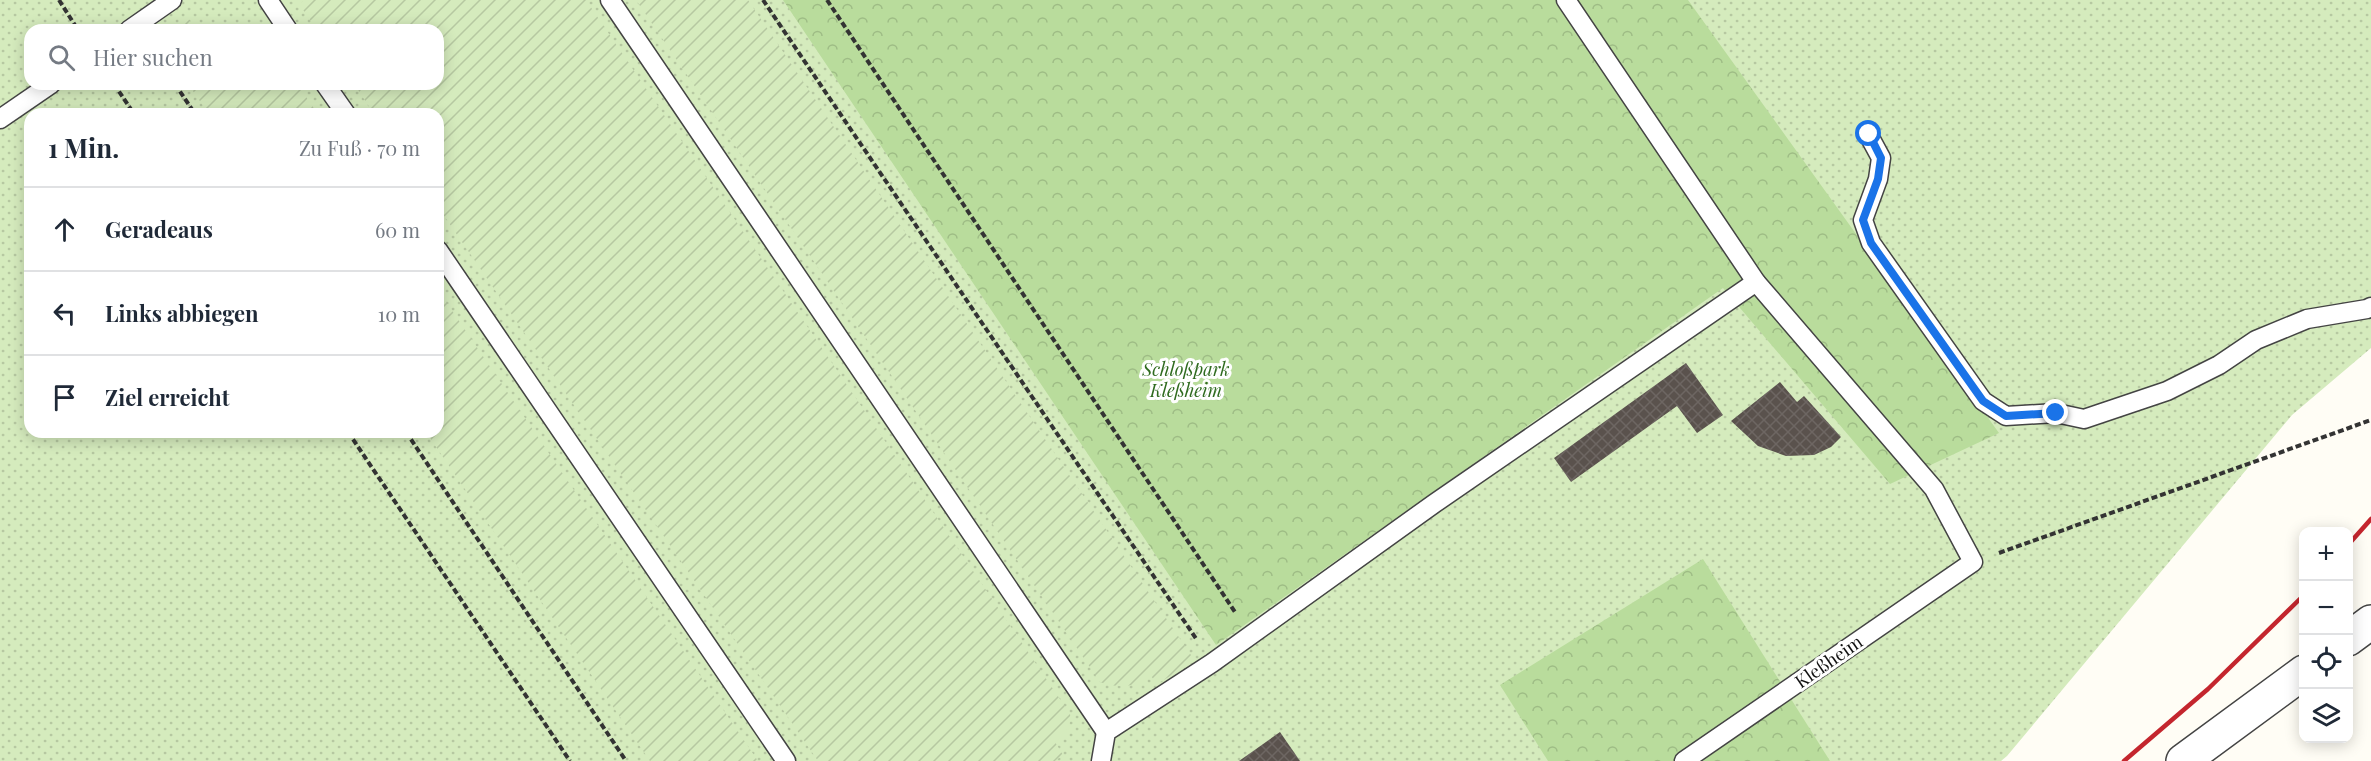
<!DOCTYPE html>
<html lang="de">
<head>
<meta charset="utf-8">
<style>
	body { margin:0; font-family:"Playfair Display",serif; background:#f6f6f7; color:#1f2937 }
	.controls { position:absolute; right:18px; bottom:18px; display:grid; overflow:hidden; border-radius:12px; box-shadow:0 3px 15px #0003 }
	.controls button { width:54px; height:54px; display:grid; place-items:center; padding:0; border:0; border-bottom:2px solid #e0e1e3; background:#fff; color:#1f2937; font:30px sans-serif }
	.stop { position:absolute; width:18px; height:18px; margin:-14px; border:4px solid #1a73e8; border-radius:50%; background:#fff }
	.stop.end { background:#1a73e8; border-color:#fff; box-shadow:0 2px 6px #0008 }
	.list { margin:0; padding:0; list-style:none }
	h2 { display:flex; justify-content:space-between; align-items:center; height:78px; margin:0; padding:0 24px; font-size:26px }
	h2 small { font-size:20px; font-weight:400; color:#747a83 }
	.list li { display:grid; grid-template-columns:39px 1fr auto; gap:18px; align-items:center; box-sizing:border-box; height:84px; padding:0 24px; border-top:2px solid #e0e1e3 }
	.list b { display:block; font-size:22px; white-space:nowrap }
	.list em { font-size:20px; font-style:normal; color:#747a83 }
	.icon { flex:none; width:33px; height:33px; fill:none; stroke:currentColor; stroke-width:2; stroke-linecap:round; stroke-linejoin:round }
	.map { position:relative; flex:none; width:2371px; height:761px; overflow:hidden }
	.search { position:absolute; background:#fff; box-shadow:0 3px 15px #0003; left:24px; top:24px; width:420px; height:66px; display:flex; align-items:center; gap:15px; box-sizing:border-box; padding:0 21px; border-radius:18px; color:#747a83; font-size:22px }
	.panel { position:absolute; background:#fff; box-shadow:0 3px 15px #0003; left:24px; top:108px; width:420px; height:330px; border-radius:18px }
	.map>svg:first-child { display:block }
	.grass { fill:url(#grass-dots); fill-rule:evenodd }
	.forest { fill:url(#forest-crowns) }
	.garden { fill:url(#garden-furrows) }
	.building { fill:url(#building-cross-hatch) }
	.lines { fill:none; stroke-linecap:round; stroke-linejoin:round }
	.service-casing { stroke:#444; stroke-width:21 }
	.minor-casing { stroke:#444; stroke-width:36 }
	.path { stroke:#333; stroke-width:4; stroke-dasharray:6 3; stroke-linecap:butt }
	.service { stroke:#fff; stroke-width:18 }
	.minor { stroke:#fff; stroke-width:33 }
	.rail { stroke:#c4262e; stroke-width:4.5 }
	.route { stroke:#1a73e8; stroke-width:8 }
	.labels { text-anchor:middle; stroke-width:6; stroke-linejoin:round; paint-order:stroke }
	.park-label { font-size:18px; font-style:italic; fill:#2f6b1f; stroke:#fff }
	.street-label { font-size:18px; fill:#111; stroke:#fff }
</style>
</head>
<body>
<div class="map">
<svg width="2371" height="761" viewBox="0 0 2371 761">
	<defs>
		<pattern id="grass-dots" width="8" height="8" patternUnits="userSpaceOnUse" patternTransform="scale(1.5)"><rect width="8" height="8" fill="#d5ebbd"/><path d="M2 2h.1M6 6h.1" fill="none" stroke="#b6c8a1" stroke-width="1.8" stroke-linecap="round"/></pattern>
		<pattern id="forest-crowns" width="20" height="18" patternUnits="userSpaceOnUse" patternTransform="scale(1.5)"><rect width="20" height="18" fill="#b9dc9c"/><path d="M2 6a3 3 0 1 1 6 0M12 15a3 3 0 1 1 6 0" fill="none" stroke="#9ebc85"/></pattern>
		<pattern id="garden-furrows" width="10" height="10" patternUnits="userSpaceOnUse" patternTransform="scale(1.5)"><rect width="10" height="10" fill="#d5ebbd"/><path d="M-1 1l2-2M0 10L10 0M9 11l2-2" fill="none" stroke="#b6c8a1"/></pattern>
		<pattern id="building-cross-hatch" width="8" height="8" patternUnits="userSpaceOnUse" patternTransform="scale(1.5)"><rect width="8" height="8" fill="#5a524d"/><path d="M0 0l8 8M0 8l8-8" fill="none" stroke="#6d6662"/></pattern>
	</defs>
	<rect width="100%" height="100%" fill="#fffdf5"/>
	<path class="grass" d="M0 0H2371V348L2292 415 2007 756 2001 761H0ZM30 30H438V84H30ZM30 114H438V432H30Z"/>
	<g class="forest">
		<path d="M783 0H1688L1999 433 1890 484 1723 288 1216 645Z"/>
		<path d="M1703 559 1830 761H1548L1500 685Z"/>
	</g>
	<g class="garden">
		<path d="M305 0H586L1070 714C1072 726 1064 736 1055 742L1063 755 1055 761H818L438 207V114H374L354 84H438V30H317L299 4Z"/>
		<path d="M636 0H748L1195 661 1157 684 1151 676C1136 687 1118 689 1100 682Z"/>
		<path d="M187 17 196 30H168Z"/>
		<path d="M212 24 226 25 236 30H200Z"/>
		<path d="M188 84H297L318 114H209Z"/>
		<path d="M438 290 758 761H650L426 432H438Z"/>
	</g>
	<g class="building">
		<path d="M1686 363 1723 415 1697 433 1677 406 1571 482 1554 458Z"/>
		<path d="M1780 382 1797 402 1804 396 1841 437 1831 447 1814 455 1786 456 1758 446 1731 421Z"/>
		<path d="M1280 732 1300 761H1239Z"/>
	</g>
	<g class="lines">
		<g class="service-casing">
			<g id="service">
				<path d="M268 0 288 30"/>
				<path d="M610 0 1106 732"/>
				<path d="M1566 0 1756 282 1934 489 1973 562 1684 761"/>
				<path d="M129 30 172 0"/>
				<path d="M325 84 346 114"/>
				<path d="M0 119 51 84"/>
				<path d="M1868 134 1881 158 1878 179 1863 220 1871 243 1983 401 2006 416 2056 413 2084 419 2167 391 2219 365 2256 340 2307 319 2367 309 2371 307"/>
				<path d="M438 250 786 761"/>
				<path d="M1101 761 1106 732 1212 663 1435 503 1756 282"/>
			</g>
		</g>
		<g class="minor-casing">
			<g id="minor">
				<path d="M2348 639 2371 622"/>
				<path d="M2183 761 2304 672"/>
			</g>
		</g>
		<g class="path">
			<path d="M59 0 78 30"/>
			<path d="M763 0 1197 640"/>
			<path d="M827 0 1235 612"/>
			<path d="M114 84 134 114"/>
			<path d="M175 84 195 114"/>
			<path d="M348 432 570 761"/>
			<path d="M406 432 626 761"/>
			<path d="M1999 553 2371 420"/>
		</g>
		<use href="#service" class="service"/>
		<use href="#minor" class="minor"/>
		<g class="rail">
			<path d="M2348 545 2371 519"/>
			<path d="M2124 761 2208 689 2304 595"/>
		</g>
	</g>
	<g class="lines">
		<path class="route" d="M1869 134 1881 158 1878 179 1863 220 1871 243 1983 401 2006 416 2056 413"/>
	</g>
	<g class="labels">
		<g class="park-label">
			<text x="1186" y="376">Schloßpark<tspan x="1186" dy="21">Kleßheim</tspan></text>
		</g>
		<g class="street-label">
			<text transform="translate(1829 662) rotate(-35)" y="6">Kleßheim</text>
		</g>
	</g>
</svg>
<div class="controls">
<button>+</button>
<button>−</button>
<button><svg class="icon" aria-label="locate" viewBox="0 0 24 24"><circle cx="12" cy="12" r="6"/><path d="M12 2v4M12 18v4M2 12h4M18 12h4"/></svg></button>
<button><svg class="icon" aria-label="layers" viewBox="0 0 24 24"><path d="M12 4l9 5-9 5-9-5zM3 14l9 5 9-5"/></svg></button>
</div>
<div class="stop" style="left:1869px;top:134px"></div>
<div class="stop end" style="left:2056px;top:413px"></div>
<div class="search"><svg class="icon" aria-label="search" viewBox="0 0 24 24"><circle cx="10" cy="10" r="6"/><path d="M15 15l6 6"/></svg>Hier suchen</div>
<section class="panel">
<h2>1 Min.<small>Zu Fuß · 70 m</small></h2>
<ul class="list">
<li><svg class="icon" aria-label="ahead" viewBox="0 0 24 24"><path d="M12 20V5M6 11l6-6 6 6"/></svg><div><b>Geradeaus</b></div><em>60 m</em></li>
<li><svg class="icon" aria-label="left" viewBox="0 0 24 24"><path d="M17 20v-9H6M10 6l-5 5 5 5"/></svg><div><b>Links abbiegen</b></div><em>10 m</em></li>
<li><svg class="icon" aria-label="arrive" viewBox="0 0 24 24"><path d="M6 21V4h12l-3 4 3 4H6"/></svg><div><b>Ziel erreicht</b></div></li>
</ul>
</section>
</div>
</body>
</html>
